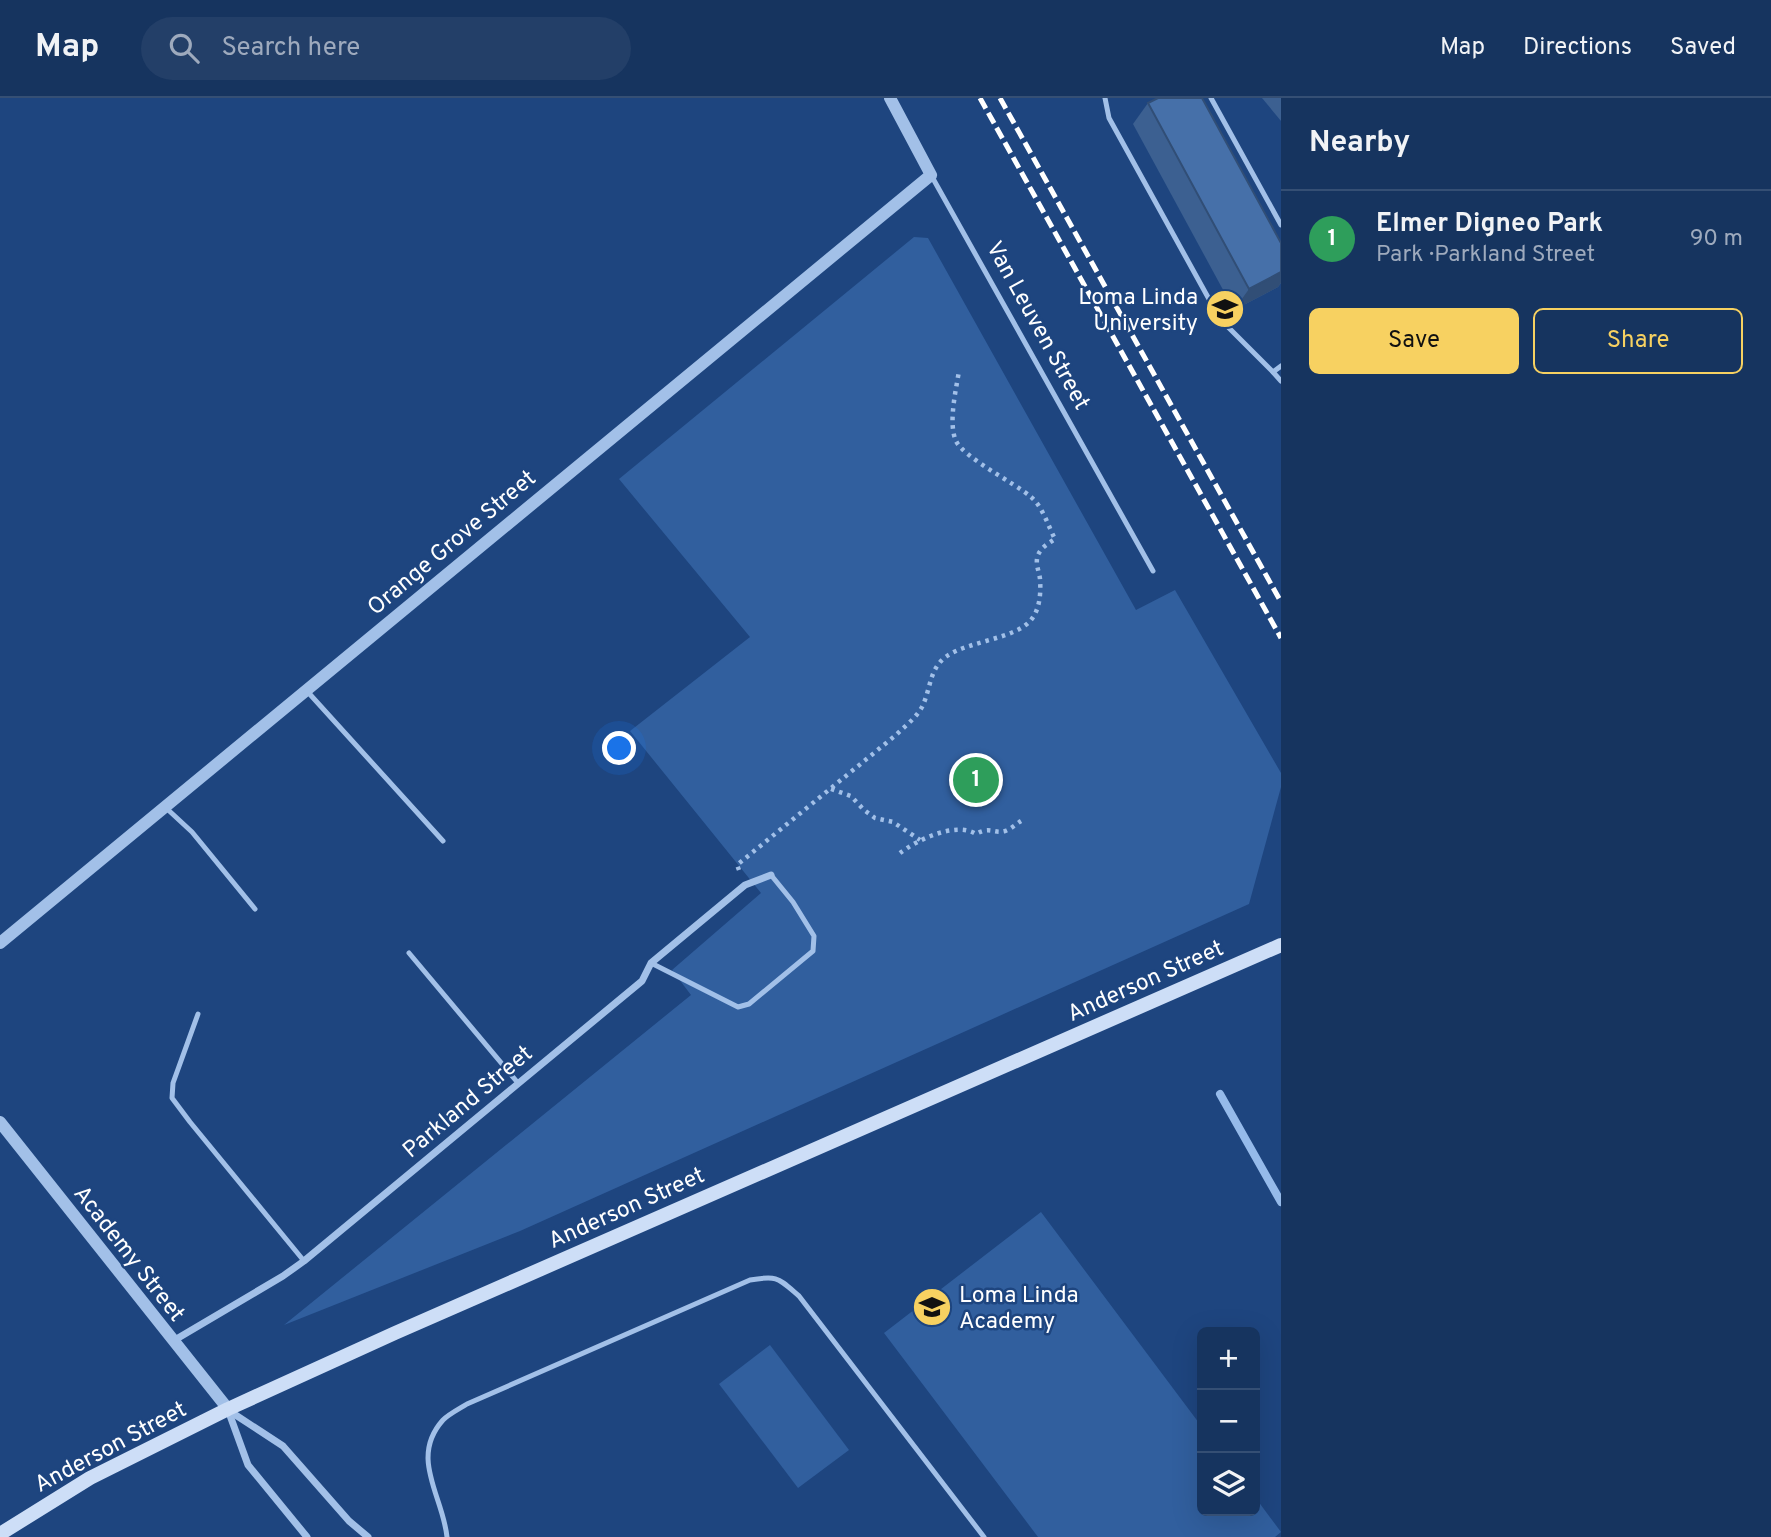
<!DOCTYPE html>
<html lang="en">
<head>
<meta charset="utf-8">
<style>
	body { margin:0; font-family:Overpass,sans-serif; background:#233f68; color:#f1f3f6 }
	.controls { position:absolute; right:21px; bottom:21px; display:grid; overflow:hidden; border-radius:10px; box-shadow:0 7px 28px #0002 }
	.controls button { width:63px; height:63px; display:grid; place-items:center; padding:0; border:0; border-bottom:2px solid #354f74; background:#16345f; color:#f1f3f6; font:35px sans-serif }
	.you { position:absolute; left:620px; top:651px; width:24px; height:24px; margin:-18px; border:5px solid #fff; border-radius:50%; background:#1a73e8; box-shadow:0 0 0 10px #1a73e833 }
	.badge { display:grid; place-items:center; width:46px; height:46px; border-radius:50%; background:#f7d161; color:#fff; font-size:23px; font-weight:700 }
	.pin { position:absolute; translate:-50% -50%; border:4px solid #fff; box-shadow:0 2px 7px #0006 }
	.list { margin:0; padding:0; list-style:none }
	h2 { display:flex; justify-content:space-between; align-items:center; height:91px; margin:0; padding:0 28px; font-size:30px }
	h2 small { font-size:23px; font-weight:400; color:#9eaabd }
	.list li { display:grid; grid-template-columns:46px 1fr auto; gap:21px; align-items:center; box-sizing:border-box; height:98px; padding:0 28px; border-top:2px solid #354f74 }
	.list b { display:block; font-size:26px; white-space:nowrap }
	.list p { margin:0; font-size:23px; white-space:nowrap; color:#9eaabd }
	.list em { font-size:23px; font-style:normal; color:#9eaabd }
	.actions { display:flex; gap:14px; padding:21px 28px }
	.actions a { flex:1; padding:16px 0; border:2px solid #f7d161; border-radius:10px; text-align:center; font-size:24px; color:#f7d161 }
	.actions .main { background:#f7d161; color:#111 }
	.icon { flex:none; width:38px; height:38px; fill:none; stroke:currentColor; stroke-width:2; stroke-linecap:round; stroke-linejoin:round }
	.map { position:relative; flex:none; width:1281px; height:1439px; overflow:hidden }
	header { display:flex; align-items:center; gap:42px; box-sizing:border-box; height:98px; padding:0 35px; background:#16345f; border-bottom:2px solid #354f74 }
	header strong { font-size:33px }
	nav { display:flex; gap:38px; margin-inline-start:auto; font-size:24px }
	.search { width:490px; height:63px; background:#233f68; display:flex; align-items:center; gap:18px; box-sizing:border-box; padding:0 24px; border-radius:38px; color:#9eaabd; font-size:26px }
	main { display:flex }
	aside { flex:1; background:#16345f }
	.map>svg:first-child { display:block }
	.green { fill:#315f9e }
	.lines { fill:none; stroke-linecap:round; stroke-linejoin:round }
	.stream { stroke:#95baea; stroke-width:8 }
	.path { stroke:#a2c0e8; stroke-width:4.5; stroke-dasharray:3.5 5; stroke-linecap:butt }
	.service { stroke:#a2c0e8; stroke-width:5 }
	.minor { stroke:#a2c0e8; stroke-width:7 }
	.tertiary { stroke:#a2c0e8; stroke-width:12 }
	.secondary { stroke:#cddef7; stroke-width:14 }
	.rail { stroke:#fff; stroke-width:5; stroke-dasharray:12 5; stroke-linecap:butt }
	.wall { fill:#3c6091 }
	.shaded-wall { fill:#314e76 }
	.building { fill:#4670a9; stroke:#314e76; stroke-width:2 }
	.labels { text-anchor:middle; stroke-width:5; stroke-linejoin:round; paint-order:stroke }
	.poi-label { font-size:23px; fill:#fff; stroke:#1e457f; text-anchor:end }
	.street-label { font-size:23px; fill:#fff; stroke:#1e457f }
</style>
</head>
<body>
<header>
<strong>Map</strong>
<div class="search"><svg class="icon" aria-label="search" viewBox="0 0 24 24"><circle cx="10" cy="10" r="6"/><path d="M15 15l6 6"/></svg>Search here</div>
<nav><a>Map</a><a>Directions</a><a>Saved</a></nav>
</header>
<main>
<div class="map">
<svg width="1281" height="1439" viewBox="0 0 1281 1439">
	<rect width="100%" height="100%" fill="#1e457f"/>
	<g class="green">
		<path d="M914 139 928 140 1136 512 1175 492 1281 675V689L1249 806 520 1133 284 1227 691 897 672 872 761 795 630 633 750 539 619 381Z"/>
		<path d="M1041 1114 1202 1329V1413H1255V1399L1281 1434 1275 1439H1038L884 1235Z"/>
		<path d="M770 1247 849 1352 798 1390 719 1286Z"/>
	</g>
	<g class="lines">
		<path class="stream" d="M1220 996 1281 1104"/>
		<g class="path">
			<path d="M831 691 851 698 864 712 875 720 893 724 920 742"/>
			<path d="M900 755C917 742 956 723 976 736 990 728 994 736 1005 733 1011 731 1016 726 1021 723"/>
			<path d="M739 772 737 767 896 637C905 628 916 620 922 609 931 591 929 570 947 558 969 543 1015 541 1031 522 1040 511 1041 495 1040 481 1039 472 1034 464 1039 455 1042 449 1049 445 1055 441 1048 428 1043 409 1031 399 1015 385 964 360 956 343 948 325 956 292 959 273"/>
		</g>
		<g class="service">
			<path d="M1105 0 1109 20 1220 221 1273 274"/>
			<path d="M1211 0 1281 127"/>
			<path d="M931 77 1153 473"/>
			<path d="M1281 268 1273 274 1281 283"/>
			<path d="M306 592 443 743"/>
			<path d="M165 709 192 734 255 811"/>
			<path d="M409 855 518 985"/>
			<path d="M651 865 738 909 749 906 813 853 814 838 793 804 771 777"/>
			<path d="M198 916 173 985 172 1000 190 1024 304 1163"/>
			<path d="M447 1439C443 1398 409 1360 443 1322 449 1316 459 1311 467 1306L750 1182C778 1177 778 1180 799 1198L984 1439"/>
		</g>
		<g class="minor">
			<path d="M173 1243 283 1178 304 1163 642 883 651 865 745 787 771 777"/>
			<path d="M228 1312 283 1348 349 1423 368 1439"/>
			<path d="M228 1312 248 1367 307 1439"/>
		</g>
		<g class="tertiary">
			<path d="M0 845 931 77 890 0"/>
			<path d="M0 1024 228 1311"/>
		</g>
		<path class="secondary" d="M0 1436 90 1380 228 1311 395 1235 1281 847"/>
		<g class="rail">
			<path d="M980 0 1281 540"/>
			<path d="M1000 0 1281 504"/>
		</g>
	</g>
	<g class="wall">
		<path d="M1262 0H1281V23Z"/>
		<path d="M1148 5 1281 145V185L1278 189 1234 212 1133 26Z"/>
	</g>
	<path class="shaded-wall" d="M1281 174V185L1278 189 1234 212 1249 191Z"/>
	<path class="building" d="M1158 0H1202L1281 145V174L1249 191 1148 5Z"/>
	<defs>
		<g id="university-disc" transform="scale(2.0125)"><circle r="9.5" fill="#f7d161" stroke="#1e457f"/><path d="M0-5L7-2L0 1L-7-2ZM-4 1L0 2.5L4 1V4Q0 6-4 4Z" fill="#111"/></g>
		<g id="school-disc" transform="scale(2.0125)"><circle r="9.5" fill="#f7d161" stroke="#1e457f"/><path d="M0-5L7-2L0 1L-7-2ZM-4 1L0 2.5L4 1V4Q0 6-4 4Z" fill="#111"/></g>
	</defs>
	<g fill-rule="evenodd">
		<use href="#university-disc" x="1225" y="211"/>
		<use href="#school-disc" x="932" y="1209"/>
	</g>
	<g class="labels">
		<g class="poi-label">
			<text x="1198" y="206">Loma Linda<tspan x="1198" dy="26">University</tspan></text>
			<text x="959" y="1204" text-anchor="start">Loma Linda<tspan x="959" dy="26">Academy</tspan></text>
		</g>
		<g class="street-label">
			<text transform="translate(1039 227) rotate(61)" y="8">Van Leuven Street</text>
			<text transform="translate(451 444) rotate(-40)" y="8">Orange Grove Street</text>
			<text transform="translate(1145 882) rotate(-24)" y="8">Anderson Street</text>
			<text transform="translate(467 1003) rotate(-40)" y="8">Parkland Street</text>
			<text transform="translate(626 1109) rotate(-24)" y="8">Anderson Street</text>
			<text transform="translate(130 1155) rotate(52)" y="8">Academy Street</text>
			<text transform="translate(110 1348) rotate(-28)" y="8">Anderson Street</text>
		</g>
	</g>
</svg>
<div class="controls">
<button>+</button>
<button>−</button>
<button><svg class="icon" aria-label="layers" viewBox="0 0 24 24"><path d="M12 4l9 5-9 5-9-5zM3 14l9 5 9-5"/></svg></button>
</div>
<div class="you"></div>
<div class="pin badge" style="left:976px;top:682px;background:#2e9e5b">1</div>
</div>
<aside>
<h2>Nearby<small></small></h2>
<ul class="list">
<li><span class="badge" style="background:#2e9e5b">1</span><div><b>Elmer Digneo Park</b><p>Park · Parkland Street</p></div><em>90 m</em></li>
</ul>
<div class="actions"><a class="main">Save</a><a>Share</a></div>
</aside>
</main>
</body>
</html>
